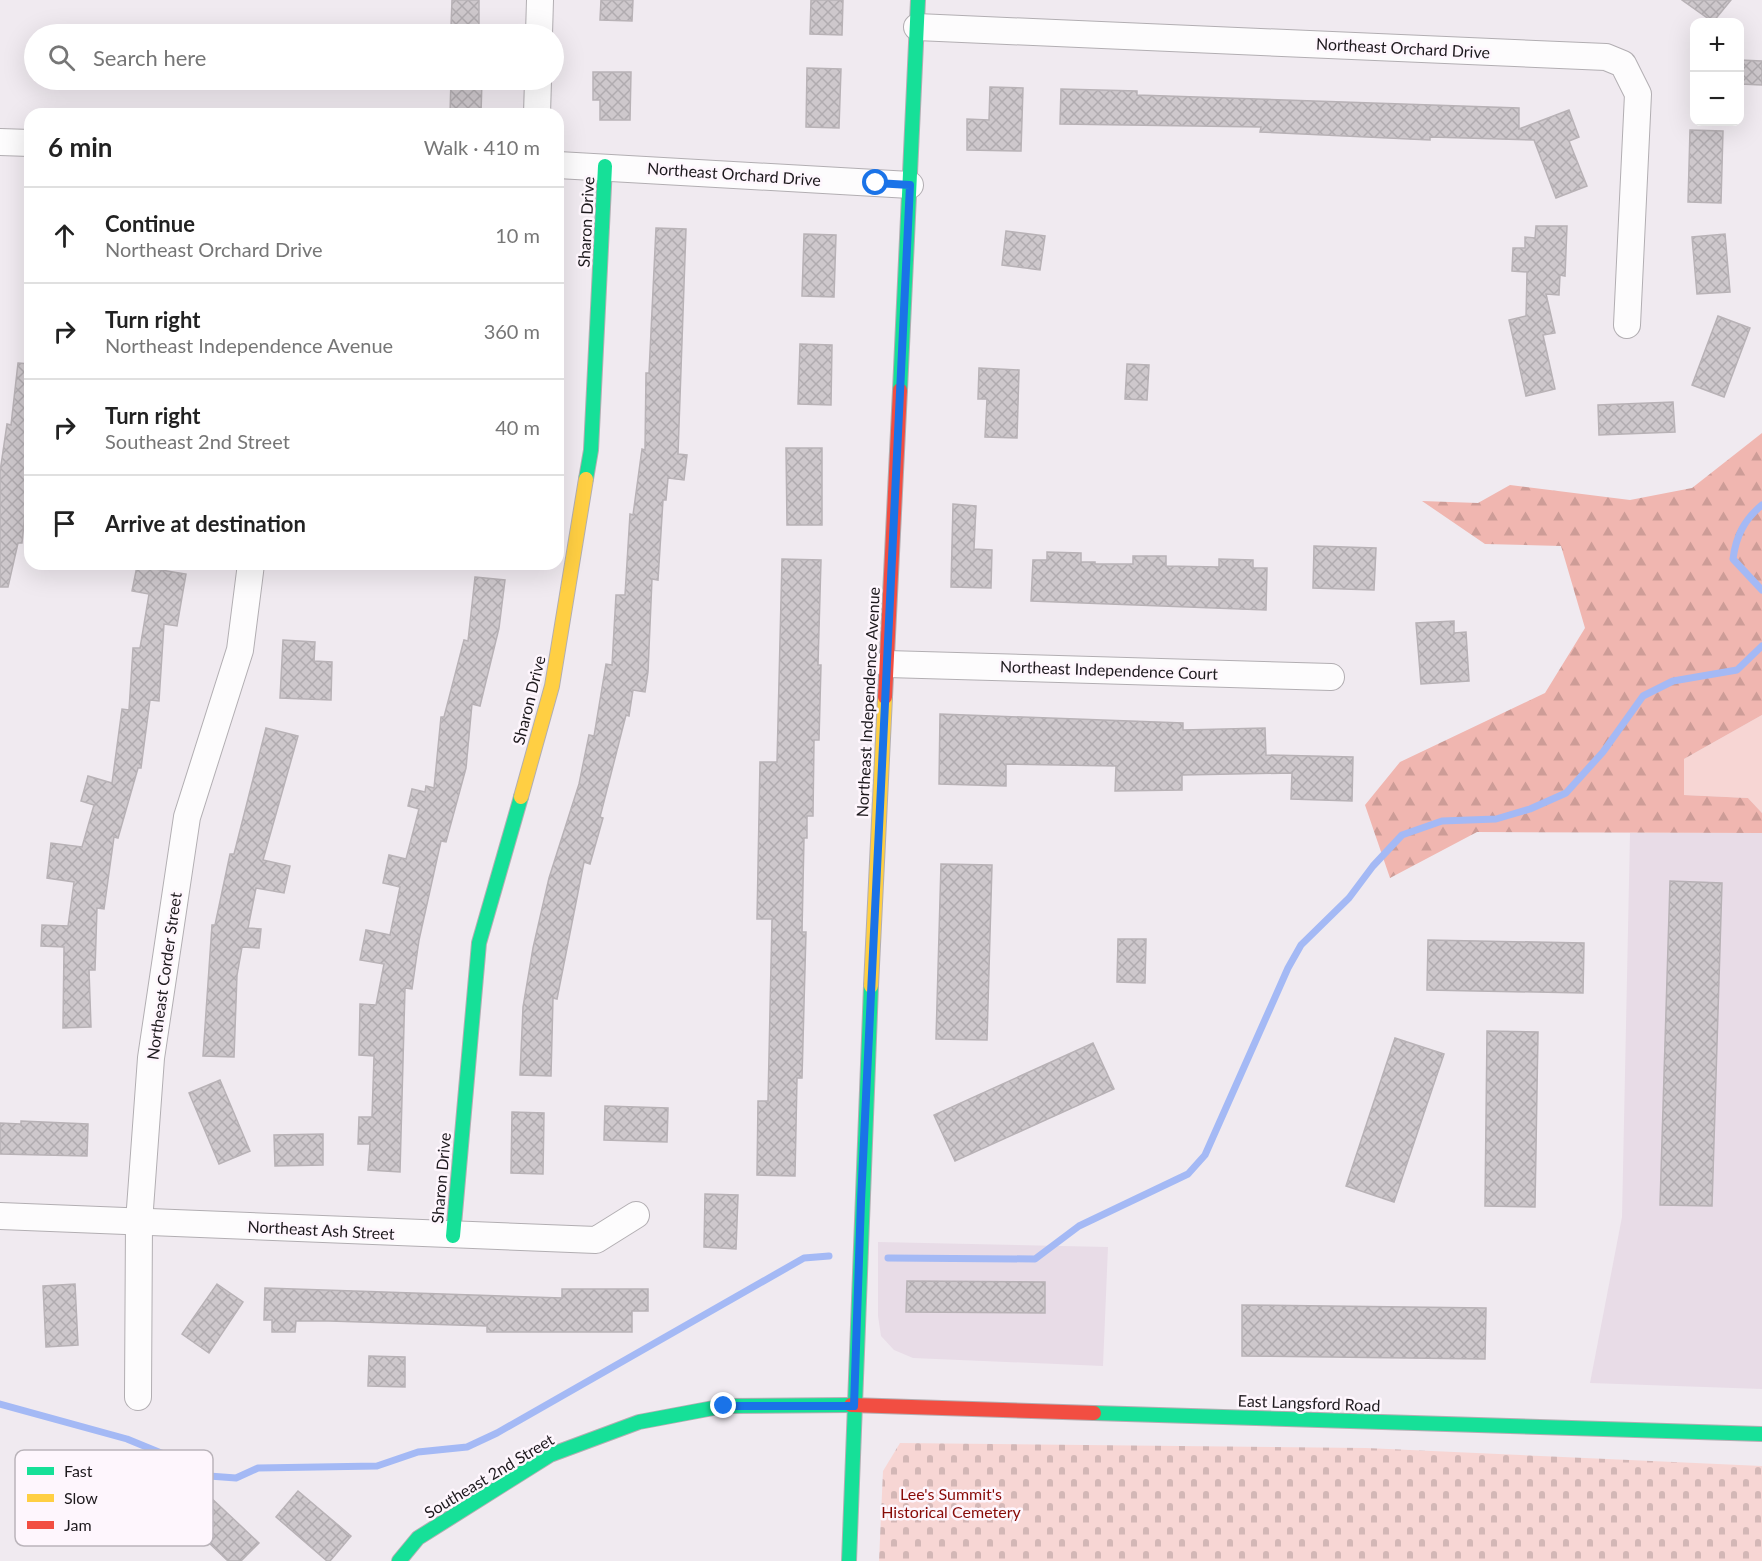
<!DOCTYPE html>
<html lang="en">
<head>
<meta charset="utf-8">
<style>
	body { margin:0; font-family:Lato,sans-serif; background:#f2f2f2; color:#222 }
	.controls { position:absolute; right:18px; top:18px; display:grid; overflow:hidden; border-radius:12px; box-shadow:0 6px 24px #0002 }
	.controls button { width:54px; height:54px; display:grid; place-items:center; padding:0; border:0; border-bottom:2px solid #e0e0e0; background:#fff; color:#222; font:30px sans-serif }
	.stop { position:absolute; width:18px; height:18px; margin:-14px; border:4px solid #1a73e8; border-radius:50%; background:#fff }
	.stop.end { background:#1a73e8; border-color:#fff; box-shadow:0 2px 6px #0008 }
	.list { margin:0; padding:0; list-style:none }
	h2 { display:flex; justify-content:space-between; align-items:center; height:78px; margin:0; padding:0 24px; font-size:26px }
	h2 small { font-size:20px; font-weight:400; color:#767676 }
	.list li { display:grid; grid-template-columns:39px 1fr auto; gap:18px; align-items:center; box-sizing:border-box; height:96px; padding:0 24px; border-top:2px solid #e0e0e0 }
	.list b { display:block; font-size:22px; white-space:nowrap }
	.list p { margin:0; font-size:20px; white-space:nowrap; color:#767676 }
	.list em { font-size:20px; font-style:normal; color:#767676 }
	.icon { flex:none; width:33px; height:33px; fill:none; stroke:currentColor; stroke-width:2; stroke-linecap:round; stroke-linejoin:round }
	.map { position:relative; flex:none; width:1762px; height:1561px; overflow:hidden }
	.search { position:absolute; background:#fff; box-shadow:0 6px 24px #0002; left:24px; top:24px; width:540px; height:66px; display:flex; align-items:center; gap:15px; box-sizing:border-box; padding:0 21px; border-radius:33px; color:#767676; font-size:22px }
	.panel { position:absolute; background:#fff; box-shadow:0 6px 24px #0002; left:24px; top:108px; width:540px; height:462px; border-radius:18px }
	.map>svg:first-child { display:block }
	.built { fill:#e8dce7 }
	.green { fill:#f7d6d4 }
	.forest { fill:url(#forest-firs) }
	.cemetery { fill:url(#cemetery-stones) }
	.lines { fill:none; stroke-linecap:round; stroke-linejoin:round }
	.stream { stroke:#a4b9f5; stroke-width:7 }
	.building { fill:url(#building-cross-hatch); stroke:#b8b2b6; stroke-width:1.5 }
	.street-casing { stroke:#b2aeb2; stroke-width:28 }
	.fast-casing { stroke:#b2aeb2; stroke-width:16 }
	.slow-casing { stroke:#b2aeb2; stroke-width:16 }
	.jam-casing { stroke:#b2aeb2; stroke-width:16 }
	.street { stroke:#fdfcfd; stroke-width:26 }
	.fast { stroke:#16e098; stroke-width:14 }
	.slow { stroke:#ffcf43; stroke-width:14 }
	.jam { stroke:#f24e42; stroke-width:14 }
	.route { stroke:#1a73e8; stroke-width:8 }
	.labels { text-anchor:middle; stroke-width:5; stroke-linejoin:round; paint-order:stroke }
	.street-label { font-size:16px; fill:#1d191d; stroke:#fef6fd }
	.park-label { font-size:16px; fill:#880a07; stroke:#fef6fd }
	.key { fill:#fef6fd; stroke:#bab4ba; stroke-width:1.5 }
	.key-label { font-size:16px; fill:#1d191d }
</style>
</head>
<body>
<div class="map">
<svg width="1762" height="1561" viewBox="0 0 1762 1561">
	<defs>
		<pattern id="forest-firs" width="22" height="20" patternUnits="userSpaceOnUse" patternTransform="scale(1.5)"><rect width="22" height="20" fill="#f0b6b0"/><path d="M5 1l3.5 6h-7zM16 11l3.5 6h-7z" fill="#cd9c97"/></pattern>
		<pattern id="cemetery-stones" width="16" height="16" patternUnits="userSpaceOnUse" patternTransform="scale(1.5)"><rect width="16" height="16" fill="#f7d6d4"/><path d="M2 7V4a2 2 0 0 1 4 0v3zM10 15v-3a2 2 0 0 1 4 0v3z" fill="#d3b7b6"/></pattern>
		<pattern id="building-cross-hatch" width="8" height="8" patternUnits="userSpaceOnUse" patternTransform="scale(1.5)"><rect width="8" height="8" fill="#cec8cc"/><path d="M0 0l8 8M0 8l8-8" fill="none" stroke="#b0abaf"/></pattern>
	</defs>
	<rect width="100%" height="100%" fill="#f0eaf0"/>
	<g class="built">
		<path d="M1630 833H1762V1389L1590 1383 1622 1217Z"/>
		<path d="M878 1242 1108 1247 1103 1366 913 1358 894 1350 881 1336 878 1316Z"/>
	</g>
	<path class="green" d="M1762 715V813L1748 798 1684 795V759Z"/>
	<path class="forest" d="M1762 433V715L1684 759V795L1748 798 1762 813V833L1477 832 1390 878 1365 805 1400 762 1545 693 1585 628 1561 546 1485 544 1422 501 1478 503 1510 485 1630 500 1692 488Z"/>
	<path class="cemetery" d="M900 1443 1366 1448 1762 1466V1561H879L883 1471Z"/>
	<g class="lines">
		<g class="stream">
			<path d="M1762 505C1744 520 1736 536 1733 559L1762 590"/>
			<path d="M888 1258 1035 1259 1079 1226 1188 1174 1205 1155 1288 968 1301 945 1349 898 1373 866 1402 835 1442 821 1496 819 1530 809 1566 793 1603 752 1643 696 1673 681 1737 670 1762 646"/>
			<path d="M0 1404 127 1439 183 1462 209 1476 236 1478 258 1468 377 1466 418 1452 467 1447 497 1433 804 1258 829 1256"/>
		</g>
	</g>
	<g class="building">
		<path d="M452 0H479V27H451Z"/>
		<path d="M601 0H633L632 21 600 20Z"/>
		<path d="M811 0H843L842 35 810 34Z"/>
		<path d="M1682 0H1731L1713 22Z"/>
		<path d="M1740 60 1762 61V85L1740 84Z"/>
		<path d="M807 68 841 69 839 128 806 127Z"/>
		<path d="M593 72H631L630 120H600V100H593Z"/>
		<path d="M451 80H482L481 114H450Z"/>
		<path d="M990 87 1023 88 1021 151 967 150V119L989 120Z"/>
		<path d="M1061 89 1137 91V95L1519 108V129L1569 110 1579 137 1569 141 1587 186 1556 198 1534 140 1430 137V140L1260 132 1261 127 1060 124Z"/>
		<path d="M1690 130 1723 131 1721 203 1688 202Z"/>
		<path d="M1536 226H1567L1565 276 1560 275 1559 295 1546 294 1555 333 1543 335 1555 389 1526 396 1509 320 1526 316 1527 272 1512 271 1513 248H1525V237L1535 238Z"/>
		<path d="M656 228 686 229 678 454 687 455 684 480 668 478 666 500H663L658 580 652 579 648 672 645 692 633 690 629 716 626 715 600 817 603 818 590 864 584 862 557 999 553 998 551 1076 520 1075 523 1007 533 948 549 878 579 784 589 735 594 736 606 664 612 665 616 595H625L630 514 633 515 642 449 645 450 646 373H649Z"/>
		<path d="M1006 231 1045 236 1040 270 1002 265Z"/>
		<path d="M804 234 836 235 834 297 802 296Z"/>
		<path d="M1725 234 1730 292 1697 294 1692 237Z"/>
		<path d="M1718 316 1750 328 1724 397 1692 385Z"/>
		<path d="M800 344 832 345 831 405 798 404Z"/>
		<path d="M18 363 30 364V465L22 543H18L8 587H0V472L7 424 11 425Z"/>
		<path d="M1127 364 1149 365 1147 400 1125 399Z"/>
		<path d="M979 368 1019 370 1017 438 985 437 987 399H978Z"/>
		<path d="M1673 402 1675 432 1599 435 1598 405Z"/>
		<path d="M786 448H822V525H787Z"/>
		<path d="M953 504 976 506 974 549 992 550 991 588 951 587Z"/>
		<path d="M1314 546 1376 548 1374 590 1313 588Z"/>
		<path d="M1047 552 1081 553V562H1095V564H1133V556H1166V566L1219 567V559L1253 560V568H1267L1266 610 1031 601 1033 560H1047Z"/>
		<path d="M782 559 821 560 818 665H821L819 740H814L813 816H807V838H804L802 932H806L802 1078H797L795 1176 757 1175 758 1101H768L772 919H757L760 762H777Z"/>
		<path d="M137 566 186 574 177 626 164 624 159 701 150 700 141 768H138L118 838 114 837 104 909 97 908 95 970H89L91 1027 63 1028 64 947 41 946 42 925 68 926 74 882 47 878 51 843 82 847 94 805 81 801 88 776 112 783 122 709 129 710 133 648H140L149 594 132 591Z"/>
		<path d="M475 577 505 580 499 628 480 706 472 704 466 768 446 842 441 841 419 940 412 989 405 988 400 1172 368 1170 370 1144H358L359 1117H372L374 1056 359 1055 360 1004 376 1005 384 964 360 960 366 930 390 935 400 887 383 883 389 855 406 859 419 809 408 806 412 789 425 792 426 786 434 788 441 717H444L464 640 468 641Z"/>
		<path d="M1454 621V633L1466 632 1469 681 1421 684 1416 623Z"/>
		<path d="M283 640 315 642 314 661 332 662 331 700 280 698Z"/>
		<path d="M940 714 1183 723V730L1265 728 1266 755 1353 757 1352 801 1291 799 1292 773 1182 775V790L1115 791 1116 766 1006 764V786L939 784Z"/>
		<path d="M266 728 298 736 263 860 290 866 284 893 256 888 248 928 261 929 259 948 242 947 237 975 234 1057 203 1056 212 925H215L230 854H234Z"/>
		<path d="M941 864 992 865 987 1040 936 1039Z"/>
		<path d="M1670 881 1722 883 1712 1206 1660 1205Z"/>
		<path d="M1118 939H1146L1145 983 1117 982Z"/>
		<path d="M1428 940 1584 943 1583 993 1427 990Z"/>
		<path d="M1487 1031 1538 1032 1535 1207 1485 1206Z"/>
		<path d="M1395 1038 1444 1054 1394 1202 1346 1186Z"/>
		<path d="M1093 1043 1114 1089 955 1161 934 1115Z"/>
		<path d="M220 1080 250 1151 219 1164 189 1093Z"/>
		<path d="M605 1106 668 1108 667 1142 604 1140Z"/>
		<path d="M512 1112 544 1113 543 1174 511 1173Z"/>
		<path d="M21 1121 88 1124 87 1156 0 1154V1123L21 1124Z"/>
		<path d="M323 1134V1165L275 1166 274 1135Z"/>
		<path d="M705 1194 738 1195 736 1249 704 1247Z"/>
		<path d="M907 1281 1045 1282V1313L906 1312Z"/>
		<path d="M75 1284 78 1345 46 1347 43 1286Z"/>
		<path d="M217 1284 243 1302 209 1353 182 1334Z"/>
		<path d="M265 1288 562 1298V1289H648V1311H632V1332H487V1326L329 1321H296L295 1332H272V1320H264Z"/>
		<path d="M1242 1305 1486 1308 1485 1359 1242 1356Z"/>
		<path d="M369 1356 405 1357V1387L368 1386Z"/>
		<path d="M298 1491 351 1536 330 1561H327L276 1517Z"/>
		<path d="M208 1495 259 1543 241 1561H228L184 1519Z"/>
	</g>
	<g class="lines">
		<g class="street-casing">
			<g id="street">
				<path d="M917 27 1606 57 1623 64 1638 94 1627 325"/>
				<path d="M539 34 540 0"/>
				<path d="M537 114 538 80"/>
				<path d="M0 142 30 143"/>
				<path d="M558 165 910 185"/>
				<path d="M887 664 1331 677"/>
				<path d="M0 1216 596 1240 636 1215"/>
				<path d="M138 1397 139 1222 151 1058 187 817 240 650 251 564"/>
			</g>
		</g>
		<g class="fast-casing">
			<g id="fast">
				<path d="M900 390 918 0"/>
				<path d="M586 479 591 450 605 166"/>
				<path d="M453 1236 479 943 521 797"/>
				<path d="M1094 1413 1762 1434"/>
				<path d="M399 1561 418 1538 550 1455 639 1422 724 1406 851 1405"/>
				<path d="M849 1561 871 986"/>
			</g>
		</g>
		<g class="slow-casing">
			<g id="slow">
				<path d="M521 797 552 686 586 479"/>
				<path d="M871 986 885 697"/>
			</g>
		</g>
		<g class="jam-casing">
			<g id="jam">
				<path d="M885 697 900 390"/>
				<path d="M851 1405 1094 1413"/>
			</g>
		</g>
		<use href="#street" class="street"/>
		<use href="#fast" class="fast"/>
		<use href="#slow" class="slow"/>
		<use href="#jam" class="jam"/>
	</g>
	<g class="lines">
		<path class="route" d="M724 1406H854L861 1201 910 185 876 183"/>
	</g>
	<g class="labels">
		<g class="street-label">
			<text transform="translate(1403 48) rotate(3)" y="6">Northeast Orchard Drive</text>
			<text transform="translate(734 174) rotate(4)" y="6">Northeast Orchard Drive</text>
			<text transform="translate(586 222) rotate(-87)" y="6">Sharon Drive</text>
			<text transform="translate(1109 670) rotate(2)" y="6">Northeast Independence Court</text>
			<text transform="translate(529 700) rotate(-76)" y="6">Sharon Drive</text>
			<text transform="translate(868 702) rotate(-87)" y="6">Northeast Independence Avenue</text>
			<text transform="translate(164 976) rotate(-82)" y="6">Northeast Corder Street</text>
			<text transform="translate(441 1178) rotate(-85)" y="6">Sharon Drive</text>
			<text transform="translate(321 1230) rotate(3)" y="6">Northeast Ash Street</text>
			<text transform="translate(1309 1403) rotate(2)" y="6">East Langsford Road</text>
			<text transform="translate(489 1476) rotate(-31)" y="6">Southeast 2nd Street</text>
		</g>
		<g class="park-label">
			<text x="951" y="1500">Lee's Summit's<tspan x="951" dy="18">Historical Cemetery</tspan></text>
		</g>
	</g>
	<rect x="15" y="1450" width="198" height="96" rx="9" class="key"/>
	<rect x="27" y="1467" width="27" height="8" fill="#16e098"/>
	<rect x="27" y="1494" width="27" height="8" fill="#ffcf43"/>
	<rect x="27" y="1521" width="27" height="8" fill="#f24e42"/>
	<g class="key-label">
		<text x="64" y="1477">Fast</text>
		<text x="64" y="1504">Slow</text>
		<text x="64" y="1531">Jam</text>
	</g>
</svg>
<div class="controls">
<button>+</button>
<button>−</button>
</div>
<div class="stop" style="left:876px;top:183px"></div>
<div class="stop end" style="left:724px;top:1406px"></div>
<div class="search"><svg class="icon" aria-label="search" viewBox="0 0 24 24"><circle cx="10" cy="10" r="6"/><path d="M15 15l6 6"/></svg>Search here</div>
<section class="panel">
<h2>6 min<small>Walk · 410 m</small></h2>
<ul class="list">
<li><svg class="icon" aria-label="ahead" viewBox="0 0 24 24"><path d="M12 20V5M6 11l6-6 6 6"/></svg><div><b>Continue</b><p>Northeast Orchard Drive</p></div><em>10 m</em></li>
<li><svg class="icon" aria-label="right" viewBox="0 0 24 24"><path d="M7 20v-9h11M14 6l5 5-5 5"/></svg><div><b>Turn right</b><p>Northeast Independence Avenue</p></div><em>360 m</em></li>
<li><svg class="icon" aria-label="right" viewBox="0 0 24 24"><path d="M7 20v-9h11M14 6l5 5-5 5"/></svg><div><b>Turn right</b><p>Southeast 2nd Street</p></div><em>40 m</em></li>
<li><svg class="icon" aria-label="arrive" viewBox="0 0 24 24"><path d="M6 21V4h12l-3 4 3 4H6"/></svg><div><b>Arrive at destination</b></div></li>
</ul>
</section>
</div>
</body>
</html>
